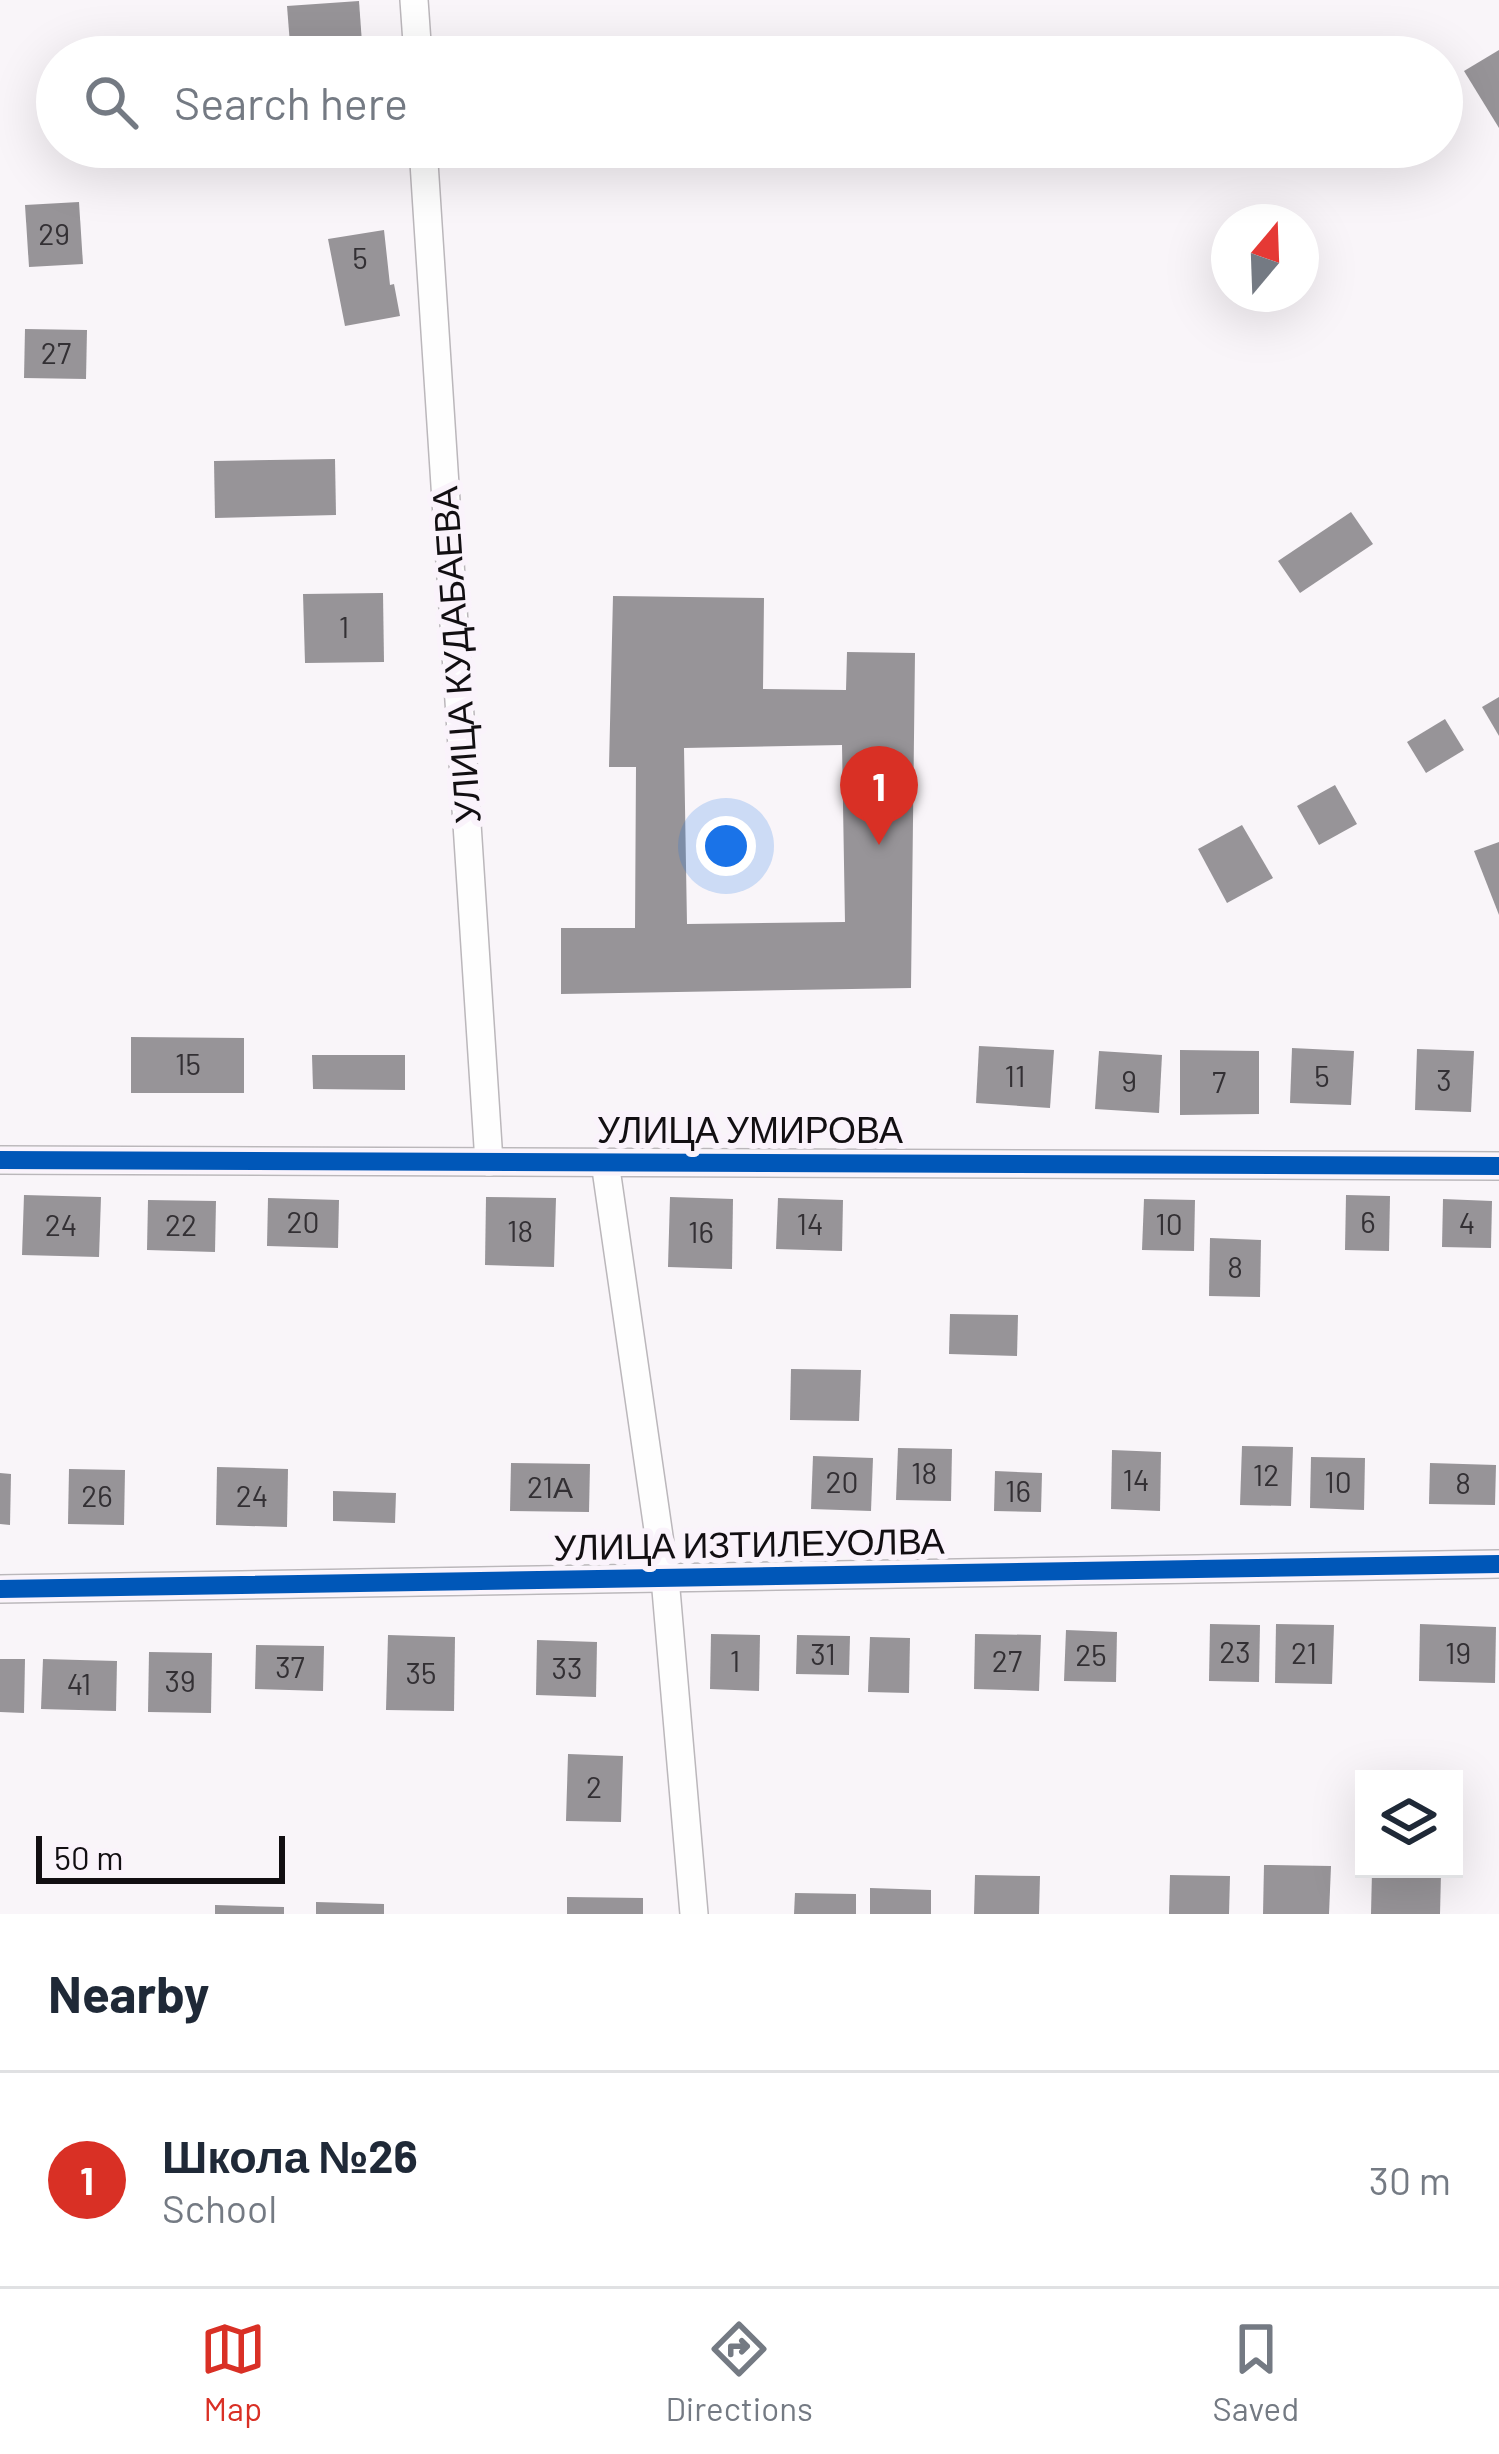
<!DOCTYPE html>
<html lang="en">
<head>
<meta charset="utf-8">
<style>
	body { margin:0; font-family:Barlow,sans-serif; background:#f2f2f3; color:#1f2937 }
	.controls { position:absolute; right:36px; bottom:36px; display:grid; overflow:hidden; border-radius:0px; box-shadow:0 12px 48px #0002 }
	.controls button { width:108px; height:108px; display:grid; place-items:center; padding:0; border:0; border-bottom:3px solid #e0e1e3; background:#fff; color:#1f2937; font:60px sans-serif }
	.compass { position:absolute; left:1211px; top:204px; width:108px; height:108px; border-radius:50%; background:#fff; box-shadow:0 12px 48px #0002; rotate:19deg }
	.scale { position:absolute; left:36px; bottom:30px; width:249px; box-sizing:border-box; padding-left:12px; border:6px solid #120f12; border-top:0; font-size:33px; line-height:42px; white-space:nowrap; color:#120f12; -webkit-text-stroke:9px #faf3fb; paint-order:stroke }
	.you { position:absolute; left:726px; top:846px; width:42px; height:42px; margin:-30px; border:9px solid #fff; border-radius:50%; background:#1a73e8; box-shadow:0 0 0 18px #1a73e833 }
	.badge { display:grid; place-items:center; width:78px; height:78px; border-radius:50%; background:#d93025; color:#fff; font-size:39px; font-weight:700 }
	.pin { position:absolute; translate:-50% -99px; filter:drop-shadow(0 3px 6px #0008) }
	.pin::after { content:''; position:absolute; top:63px; width:42px; height:36px; background:inherit; clip-path:polygon(0 0,100% 0,50% 100%) }
	.list { margin:0; padding:0; list-style:none }
	h2 { display:flex; justify-content:space-between; align-items:center; height:156px; margin:0; padding:0 48px; font-size:51px }
	h2 small { font-size:39px; font-weight:400; color:#747a83 }
	.list li { display:grid; grid-template-columns:78px 1fr auto; gap:36px; align-items:center; box-sizing:border-box; height:216px; padding:0 48px; border-top:3px solid #e0e1e3 }
	.list b { display:block; font-size:45px; white-space:nowrap }
	.list p { margin:0; font-size:39px; white-space:nowrap; color:#747a83 }
	.list em { font-size:39px; font-style:normal; color:#747a83 }
	.icon { flex:none; width:66px; height:66px; fill:none; stroke:currentColor; stroke-width:2; stroke-linecap:round; stroke-linejoin:round }
	.map { position:relative; flex:none; width:1499px; height:1914px; overflow:hidden }
	.search { position:absolute; background:#fff; box-shadow:0 12px 48px #0002; left:36px; right:36px; top:36px; height:132px; display:flex; align-items:center; gap:30px; box-sizing:border-box; padding:0 42px; border-radius:66px; color:#747a83; font-size:45px }
	.sheet { height:372px; background:#fff }
	nav { display:flex; justify-content:space-around; align-items:center; box-sizing:border-box; height:168px; border-top:3px solid #e0e1e3; background:#fff; font-size:33px; color:#747a83 }
	nav a { display:grid; justify-items:center; gap:6px }
	nav .on { color:#d93025 }
	.map>svg:first-child { display:block }
	.building { fill:#979498; fill-rule:evenodd }
	.lines { fill:none; stroke-linecap:round; stroke-linejoin:round }
	.street-casing { stroke:#bbb7bb; stroke-width:30 }
	.street { stroke:#fefefe; stroke-width:27 }
	.cycleway-casing { stroke:#faf3fb; stroke-width:26 }
	.cycleway { stroke:#0057b8; stroke-width:18 }
	.labels { text-anchor:middle; stroke-width:12; stroke-linejoin:round; paint-order:stroke }
	.number-label { font-size:30px; fill:#333034 }
	.street-label { font-size:36px; fill:#120f12; stroke:#faf3fb }
</style>
</head>
<body>
<div class="map">
<svg width="1499" height="1914" viewBox="0 0 1499 1914">
	<rect width="100%" height="100%" fill="#f9f5f9"/>
	<g class="building">
		<path d="M359 1 363 57H291L287 6Z"/>
		<path d="M1499 50V128L1464 71Z"/>
		<path d="M79 202 83 264 29 267 25 205Z"/>
		<path d="M384 230 390 285 394 284 400 316 345 326 328 239Z"/>
		<path d="M25 329 87 330 86 379 24 378Z"/>
		<path d="M335 459 336 515 215 518 214 461Z"/>
		<path d="M1351 512 1373 544 1300 593 1278 561Z"/>
		<path d="M383 593 384 662 305 663 303 594Z"/>
		<path d="M613 596 764 598 763 689 846 690 847 652 915 653 911 988 561 994V928H635L636 767H609ZM842 745 845 922 687 924 684 748Z"/>
		<path d="M1499 697V736L1482 707Z"/>
		<path d="M1445 719 1464 750 1426 773 1407 742Z"/>
		<path d="M1335 785 1357 824 1319 845 1297 806Z"/>
		<path d="M1242 825 1273 878 1227 903 1198 849Z"/>
		<path d="M1499 842V915L1474 851Z"/>
		<path d="M131 1037 244 1038V1093H131Z"/>
		<path d="M979 1046 1054 1050 1050 1108 976 1103Z"/>
		<path d="M1292 1048 1354 1051 1351 1105 1290 1103Z"/>
		<path d="M1417 1049 1474 1051 1471 1112 1415 1110Z"/>
		<path d="M1180 1050 1259 1051V1114L1180 1115Z"/>
		<path d="M1099 1051 1162 1055 1159 1113 1095 1109Z"/>
		<path d="M312 1055H405V1090L313 1089Z"/>
		<path d="M24 1195 101 1197 99 1257 22 1255Z"/>
		<path d="M1346 1195 1390 1196 1389 1251 1345 1250Z"/>
		<path d="M486 1197 556 1198 554 1267 485 1265Z"/>
		<path d="M670 1197 733 1199 732 1269 668 1267Z"/>
		<path d="M268 1198 339 1200 338 1248 267 1246Z"/>
		<path d="M778 1198 843 1200 842 1251 776 1249Z"/>
		<path d="M1144 1199 1195 1200 1194 1251 1142 1250Z"/>
		<path d="M1443 1199 1492 1201 1491 1248 1442 1247Z"/>
		<path d="M148 1200 216 1201 215 1252 147 1250Z"/>
		<path d="M1210 1238 1261 1240 1260 1297 1209 1296Z"/>
		<path d="M950 1314 1018 1315 1017 1356 949 1354Z"/>
		<path d="M791 1369 861 1370 859 1421 790 1420Z"/>
		<path d="M1242 1446 1293 1447 1291 1506 1240 1505Z"/>
		<path d="M898 1448 952 1449 951 1501 896 1500Z"/>
		<path d="M1112 1450 1161 1452 1160 1511 1111 1509Z"/>
		<path d="M813 1456 873 1458 871 1511 811 1509Z"/>
		<path d="M1311 1457 1365 1458 1364 1510 1310 1508Z"/>
		<path d="M511 1463 590 1464 589 1512 510 1511Z"/>
		<path d="M1430 1463 1496 1465 1495 1505 1429 1504Z"/>
		<path d="M217 1467 288 1469 287 1527 216 1525Z"/>
		<path d="M69 1469 125 1470 124 1525 68 1524Z"/>
		<path d="M995 1471 1042 1473 1041 1512 994 1511Z"/>
		<path d="M0 1473 11 1474 10 1525 0 1524Z"/>
		<path d="M333 1491 396 1493 395 1523 333 1521Z"/>
		<path d="M1210 1624 1260 1625 1259 1682 1209 1681Z"/>
		<path d="M1276 1624 1334 1625 1332 1684 1275 1683Z"/>
		<path d="M1420 1624 1496 1627 1495 1683 1419 1681Z"/>
		<path d="M1066 1630 1117 1632 1116 1682 1064 1681Z"/>
		<path d="M711 1634 760 1635 759 1691 710 1689Z"/>
		<path d="M975 1634 1041 1635 1039 1691 974 1689Z"/>
		<path d="M388 1635 455 1637 454 1711 386 1710Z"/>
		<path d="M797 1635 850 1636 849 1675 796 1674Z"/>
		<path d="M870 1637 910 1638 909 1693 868 1692Z"/>
		<path d="M537 1640 597 1642 596 1697 536 1695Z"/>
		<path d="M256 1645 324 1646 323 1691 255 1689Z"/>
		<path d="M149 1652 212 1653 211 1713 148 1712Z"/>
		<path d="M0 1659H25L24 1713 0 1712Z"/>
		<path d="M43 1659 117 1661 116 1711 41 1709Z"/>
		<path d="M568 1754 623 1756 621 1822 566 1821Z"/>
		<path d="M1264 1865 1331 1866 1329 1914H1263Z"/>
		<path d="M1372 1871 1441 1873 1440 1914H1371Z"/>
		<path d="M975 1875 1040 1876 1039 1914H974Z"/>
		<path d="M1170 1875 1230 1876 1229 1914H1169Z"/>
		<path d="M870 1888 931 1890V1914H870Z"/>
		<path d="M795 1893 856 1894V1914H794Z"/>
		<path d="M567 1897 643 1898V1914H567Z"/>
		<path d="M316 1902 384 1904V1914H316Z"/>
		<path d="M215 1905 284 1907V1914H215Z"/>
	</g>
	<g class="lines">
		<g class="street-casing">
			<g id="street">
				<path d="M414 0 418 57"/>
				<path d="M423 147 489 1162"/>
				<path d="M0 1160 1499 1166"/>
				<path d="M605 1162 665 1578 694 1914"/>
				<path d="M0 1589 1499 1564"/>
			</g>
		</g>
		<use href="#street" class="street"/>
		<g class="cycleway-casing">
			<g id="cycleway">
				<path d="M0 1160 1499 1166"/>
				<path d="M0 1589 1499 1564"/>
			</g>
		</g>
		<use href="#cycleway" class="cycleway"/>
	</g>
	<g class="labels">
		<g class="number-label">
			<text x="54" y="245">29</text>
			<text x="360" y="269">5</text>
			<text x="56" y="364">27</text>
			<text x="344" y="638">1</text>
			<text x="188" y="1075">15</text>
			<text x="1015" y="1087">11</text>
			<text x="1322" y="1087">5</text>
			<text x="1444" y="1091">3</text>
			<text x="1129" y="1092">9</text>
			<text x="1219" y="1093">7</text>
			<text x="303" y="1233">20</text>
			<text x="1368" y="1233">6</text>
			<text x="1467" y="1234">4</text>
			<text x="810" y="1235">14</text>
			<text x="1169" y="1235">10</text>
			<text x="61" y="1236">24</text>
			<text x="181" y="1236">22</text>
			<text x="520" y="1242">18</text>
			<text x="701" y="1243">16</text>
			<text x="1235" y="1278">8</text>
			<text x="924" y="1484">18</text>
			<text x="1266" y="1486">12</text>
			<text x="1136" y="1491">14</text>
			<text x="842" y="1493">20</text>
			<text x="1338" y="1493">10</text>
			<text x="1463" y="1494">8</text>
			<text x="550" y="1498">21А</text>
			<text x="1018" y="1502">16</text>
			<text x="97" y="1507">26</text>
			<text x="252" y="1507">24</text>
			<text x="1235" y="1663">23</text>
			<text x="1304" y="1664">21</text>
			<text x="1458" y="1664">19</text>
			<text x="823" y="1665">31</text>
			<text x="1091" y="1666">25</text>
			<text x="735" y="1672">1</text>
			<text x="1007" y="1672">27</text>
			<text x="290" y="1678">37</text>
			<text x="567" y="1679">33</text>
			<text x="421" y="1684">35</text>
			<text x="180" y="1692">39</text>
			<text x="79" y="1695">41</text>
			<text x="594" y="1798">2</text>
		</g>
		<g class="street-label">
			<text transform="translate(456 655) rotate(-94)" y="13">УЛИЦА КУДАБАЕВА</text>
			<text x="750" y="1143">УЛИЦА УМИРОВА</text>
			<text transform="translate(749 1544) rotate(-1)" y="13">УЛИЦА ИЗТИЛЕУОЛВА</text>
		</g>
	</g>
</svg>
<div class="controls">
<button><svg class="icon" aria-label="layers" viewBox="0 0 24 24"><path d="M12 4l9 5-9 5-9-5zM3 14l9 5 9-5"/></svg></button>
</div>
<svg class="compass" viewBox="-18 -18 36 36"><path d="M0-13l5 13h-10z" fill="#e53935"/><path d="M0 13l5-13h-10z" fill="#747a83"/></svg>
<div class="scale">50 m</div>
<div class="you"></div>
<div class="pin badge" style="left:879px;top:845px">1</div>
<div class="search"><svg class="icon" aria-label="search" viewBox="0 0 24 24"><circle cx="10" cy="10" r="6"/><path d="M15 15l6 6"/></svg>Search here</div>
</div>
<section class="sheet">
<h2>Nearby<small></small></h2>
<ul class="list">
<li><span class="badge">1</span><div><b>Школа №26</b><p>School</p></div><em>30 m</em></li>
</ul>
</section>
<nav>
<a class="on"><svg class="icon" aria-label="map" viewBox="0 0 24 24"><path d="M3 6l6-2 6 2 6-2v14l-6 2-6-2-6 2zM9 4v14M15 6v14"/></svg>Map</a>
<a><svg class="icon" aria-label="directions" viewBox="0 0 24 24"><path d="M12 3l9 9-9 9-9-9zM9 14v-3h6M13 9l2 2-2 2"/></svg>Directions</a>
<a><svg class="icon" aria-label="saved" viewBox="0 0 24 24"><path d="M7 4h10v16l-5-4-5 4z"/></svg>Saved</a>
</nav>
</body>
</html>
